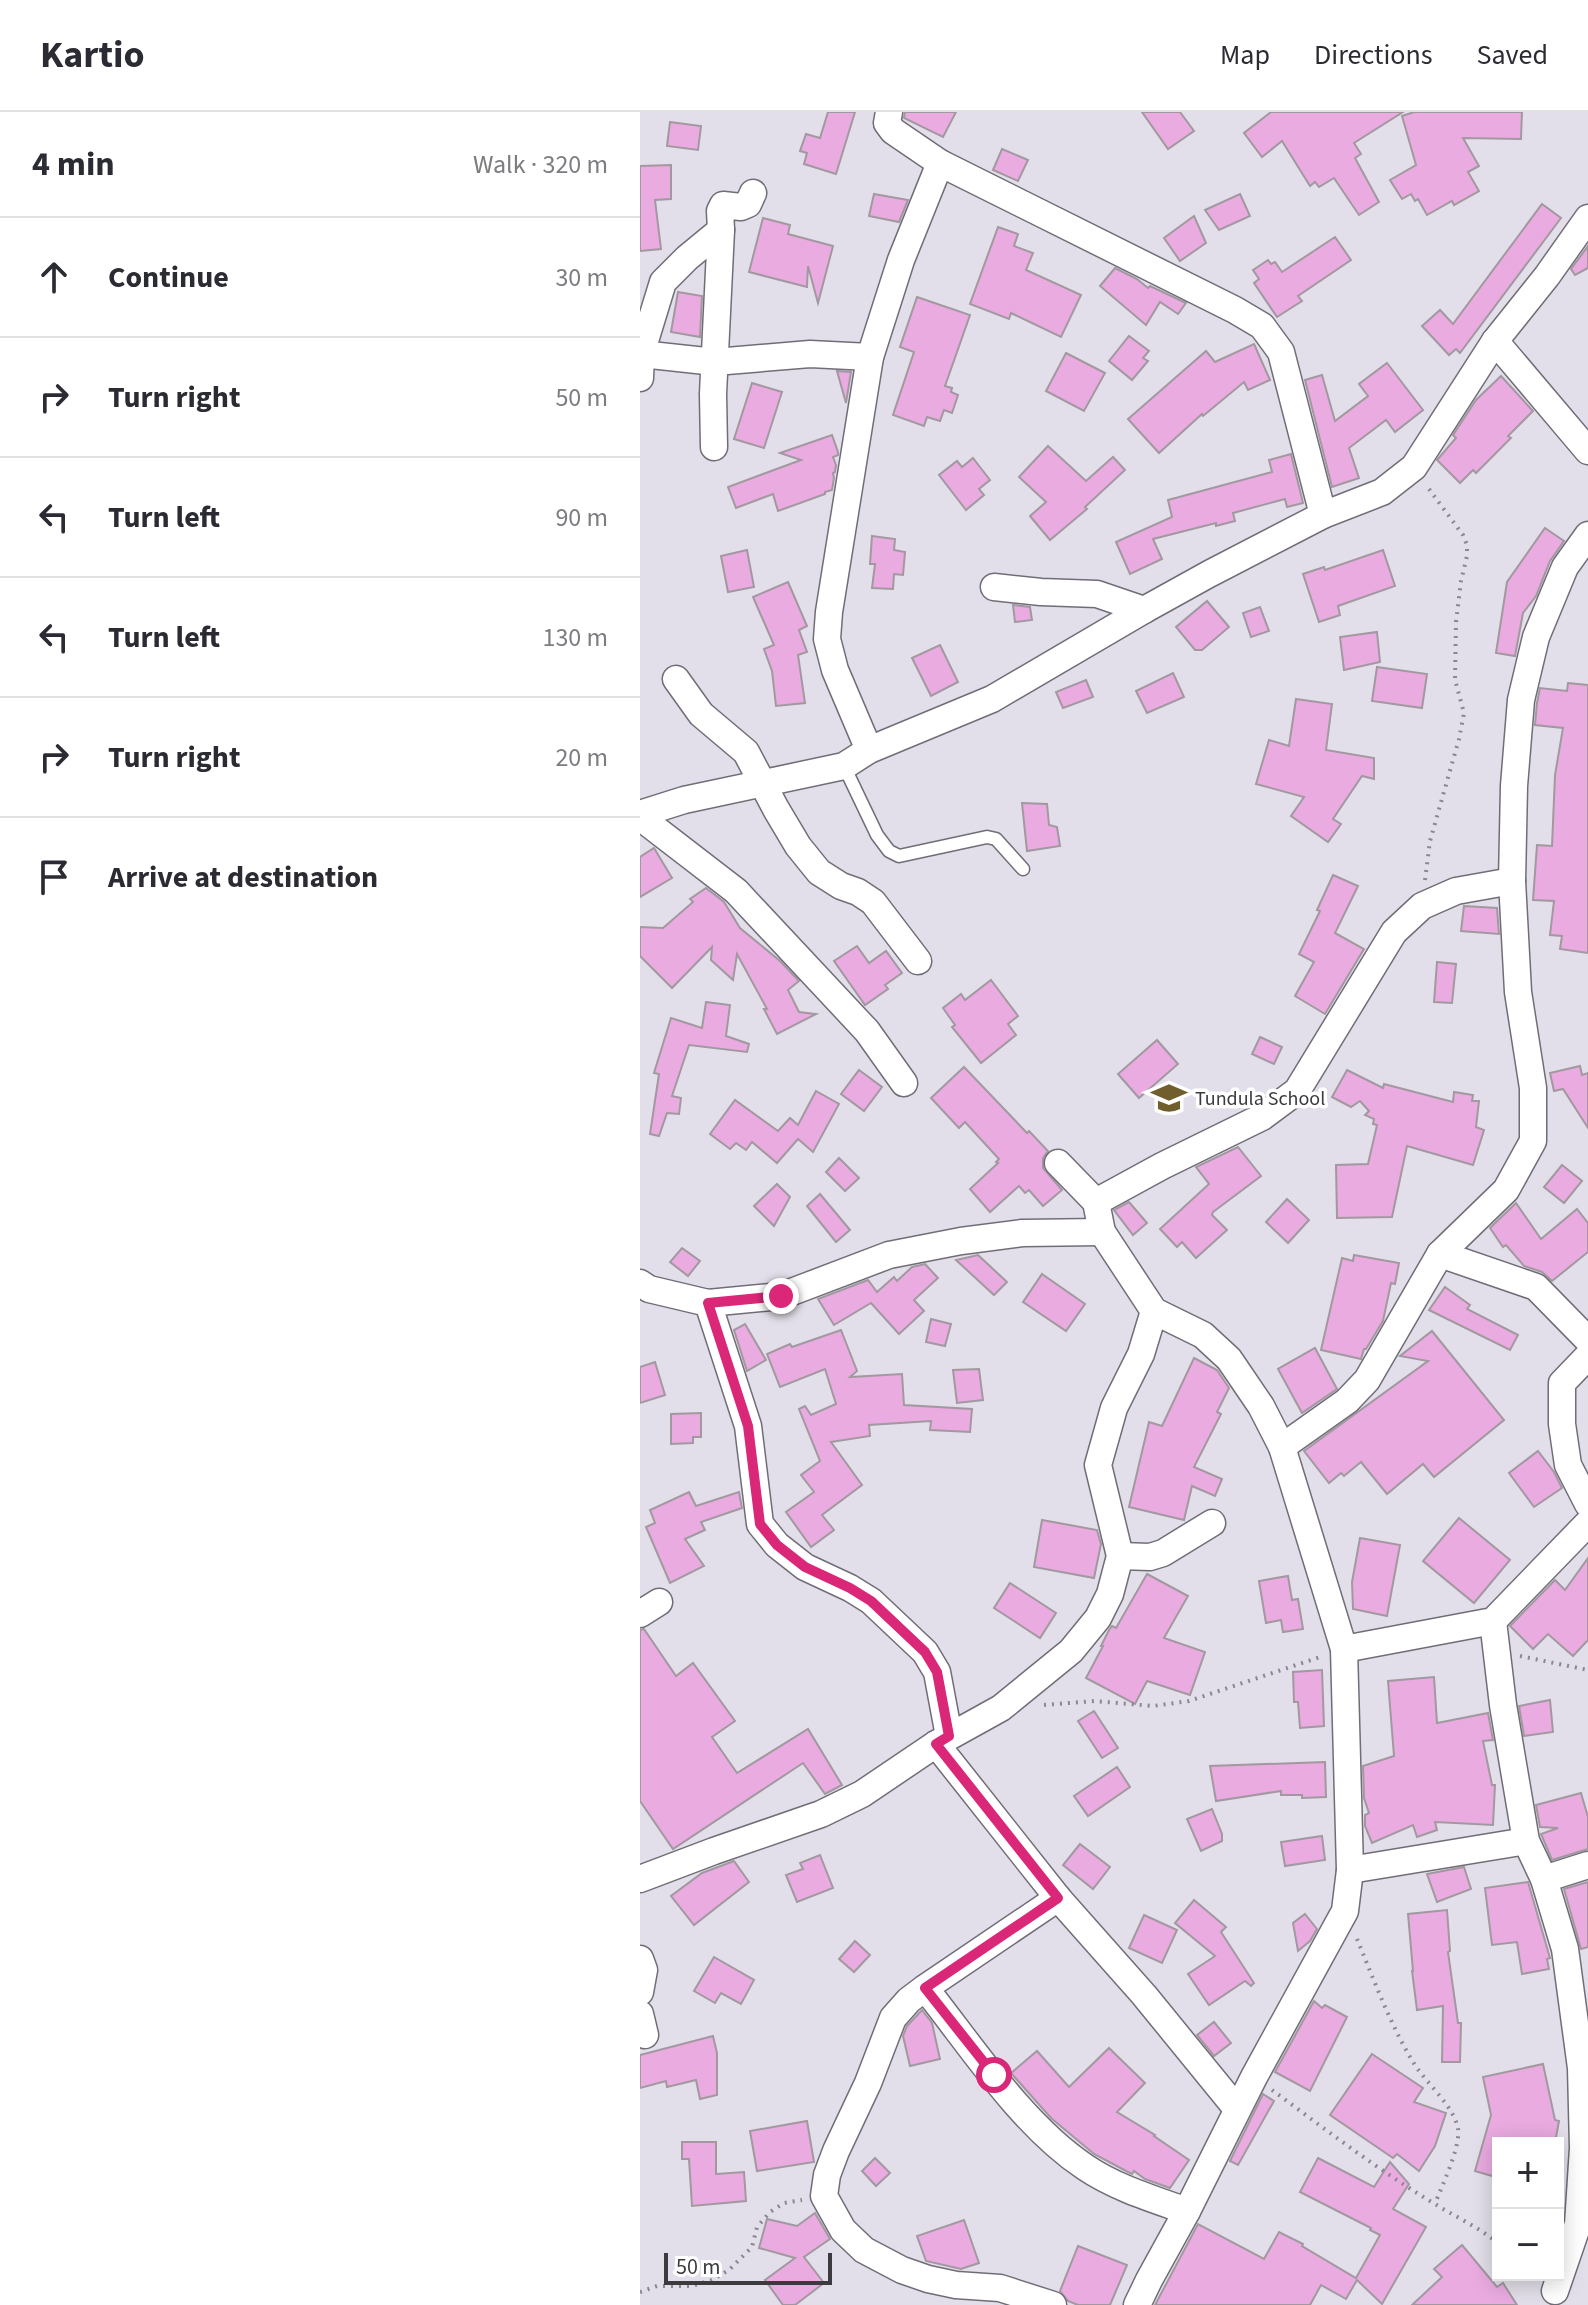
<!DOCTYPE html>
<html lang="en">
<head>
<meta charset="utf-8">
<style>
	body { margin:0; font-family:"Source Sans 3",sans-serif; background:#f7f7f7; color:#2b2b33 }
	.controls { position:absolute; right:24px; bottom:24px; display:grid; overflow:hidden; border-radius:0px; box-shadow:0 4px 20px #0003 }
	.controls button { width:72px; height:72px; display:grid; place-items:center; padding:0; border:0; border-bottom:2px solid #e1e1e2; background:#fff; color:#2b2b33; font:40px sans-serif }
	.scale { position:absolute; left:24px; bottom:20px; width:168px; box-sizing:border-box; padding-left:8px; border:4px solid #3c3a3f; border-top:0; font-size:22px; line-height:28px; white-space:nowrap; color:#3c3a3f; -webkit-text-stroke:6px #fff; paint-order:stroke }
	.stop { position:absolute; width:24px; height:24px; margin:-18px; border:6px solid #db2777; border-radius:50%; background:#fff }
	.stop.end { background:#db2777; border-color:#fff; box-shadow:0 2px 8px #0008 }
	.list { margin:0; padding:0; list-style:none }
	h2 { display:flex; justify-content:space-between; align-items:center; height:104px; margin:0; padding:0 32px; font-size:34px }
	h2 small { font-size:26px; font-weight:400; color:#7c7c81 }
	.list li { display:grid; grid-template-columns:52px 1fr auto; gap:24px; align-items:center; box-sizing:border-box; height:120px; padding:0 32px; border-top:2px solid #e1e1e2 }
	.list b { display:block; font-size:30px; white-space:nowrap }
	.list em { font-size:26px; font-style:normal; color:#7c7c81 }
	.icon { flex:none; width:44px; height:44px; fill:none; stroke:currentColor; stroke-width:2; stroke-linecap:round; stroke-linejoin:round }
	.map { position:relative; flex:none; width:948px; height:2193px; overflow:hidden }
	header { display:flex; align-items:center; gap:48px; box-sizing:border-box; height:112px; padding:0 40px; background:#fff; border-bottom:2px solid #e1e1e2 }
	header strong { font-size:38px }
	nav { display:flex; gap:44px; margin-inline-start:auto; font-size:28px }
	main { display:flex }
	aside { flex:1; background:#fff }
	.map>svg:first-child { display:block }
	.building { fill:#eaabe0; stroke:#a298a0; stroke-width:2 }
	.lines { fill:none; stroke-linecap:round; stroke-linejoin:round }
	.service-casing { stroke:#716d77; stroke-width:15 }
	.minor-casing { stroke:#716d77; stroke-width:29 }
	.path { stroke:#8a878f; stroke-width:4; stroke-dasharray:2 6; stroke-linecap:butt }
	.service { stroke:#fff; stroke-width:12 }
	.minor { stroke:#fff; stroke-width:26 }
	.route { stroke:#db2777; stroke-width:10 }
	.labels { text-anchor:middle; stroke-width:7; stroke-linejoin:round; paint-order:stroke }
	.poi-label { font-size:20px; fill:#3c3a3f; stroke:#fff; text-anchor:start }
</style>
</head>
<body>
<header>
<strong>Kartio</strong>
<nav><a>Map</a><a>Directions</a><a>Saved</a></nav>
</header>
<main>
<aside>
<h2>4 min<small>Walk · 320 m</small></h2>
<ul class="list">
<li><svg class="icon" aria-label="ahead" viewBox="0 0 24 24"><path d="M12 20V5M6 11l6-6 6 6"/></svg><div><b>Continue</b></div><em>30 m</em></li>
<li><svg class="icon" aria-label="right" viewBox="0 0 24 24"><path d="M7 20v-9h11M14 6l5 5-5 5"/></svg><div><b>Turn right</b></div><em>50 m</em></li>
<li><svg class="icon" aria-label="left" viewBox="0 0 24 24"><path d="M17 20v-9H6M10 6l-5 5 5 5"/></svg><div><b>Turn left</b></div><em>90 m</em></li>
<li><svg class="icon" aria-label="left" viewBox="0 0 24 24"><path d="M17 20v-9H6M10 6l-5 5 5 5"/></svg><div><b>Turn left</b></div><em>130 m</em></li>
<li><svg class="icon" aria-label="right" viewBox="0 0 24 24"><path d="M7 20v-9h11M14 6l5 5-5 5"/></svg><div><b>Turn right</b></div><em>20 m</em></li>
<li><svg class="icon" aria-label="arrive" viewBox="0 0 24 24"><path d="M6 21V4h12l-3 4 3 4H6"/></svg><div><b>Arrive at destination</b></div></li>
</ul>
</aside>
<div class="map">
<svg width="948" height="2193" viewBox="0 0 948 2193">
	<rect width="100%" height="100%" fill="#e3dfea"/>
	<g class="building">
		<path d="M188 0H215L196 62 164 52 167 41 160 39 166 22 180 26Z"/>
		<path d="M265 0H316L303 25 264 6Z"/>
		<path d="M502 0H540L554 19 528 37Z"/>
		<path d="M631 0H763L714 31 721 42 715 46 739 90 719 103 694 66 679 75 675 70 670 74 642 29 622 45 604 21Z"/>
		<path d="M774 0H882L881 27 823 26 839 54 828 60 839 79 814 93 812 89 787 103 778 87 775 89 771 82 762 87 750 68 776 53 762 4Z"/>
		<path d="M30 10 61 14 58 38 27 34Z"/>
		<path d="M362 37 388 48 378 69 353 58Z"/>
		<path d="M31 53V87L15 88 21 137 0 139V54Z"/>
		<path d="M234 82 268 88 259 110 229 104Z"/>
		<path d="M600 82 610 104 579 118 565 98Z"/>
		<path d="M902 92 921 106 820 241 816 237 809 243 782 214 800 198 813 212Z"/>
		<path d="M554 104 566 131 540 149 524 126Z"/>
		<path d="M123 106 150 113 148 122 193 134 178 191 168 154 167 175 109 160Z"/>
		<path d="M358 115 378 122 374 134 393 141 386 158 441 183 421 225 371 201 369 207 330 192Z"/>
		<path d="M695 125 711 148 658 184 662 189 637 205 614 171 619 167 613 158 628 148 631 152 635 150 642 160Z"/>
		<path d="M948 134V156L935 163 931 157Z"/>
		<path d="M475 156 497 167 508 176 510 174 546 191 538 202 520 190 506 213 460 174Z"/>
		<path d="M38 180 62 184 60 225 31 220Z"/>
		<path d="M277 185 330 203 305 274 312 276 311 280 318 283 312 301 304 298 300 309 287 305 284 314 253 303 274 240 260 235Z"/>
		<path d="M489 224 509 239 503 246 508 249 492 268 469 249Z"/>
		<path d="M614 232 630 268 608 278 604 270 563 304 562 302 519 341 488 307 566 239 575 250Z"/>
		<path d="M426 241 465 261 444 299 406 279Z"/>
		<path d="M747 251 783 298 755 320 746 308 709 336 719 366 692 375 665 268 682 263 695 309 728 284 719 272Z"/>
		<path d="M197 259 211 260 206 291Z"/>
		<path d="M861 264 893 299 868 324 871 326 836 361 833 358 820 371 797 348 816 326 813 323 836 288Z"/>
		<path d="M112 271 142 280 124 336 94 327Z"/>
		<path d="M192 323 198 340V343L193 345 196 353 195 360 193 361 194 366 192 378 185 380V382L138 399 133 382 96 396 88 375 161 348 140 341Z"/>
		<path d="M408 334 446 369 473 345 485 358 445 395 447 397 410 428 390 404 406 390 379 365Z"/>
		<path d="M651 342 663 391 647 395 645 387 593 401 595 409 576 414V411L513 427 522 447 490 462 476 430 532 405 528 388 632 360 629 348Z"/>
		<path d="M333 346 350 368 339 377 344 383 326 398 299 363 317 349 322 355Z"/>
		<path d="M905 416 924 429 910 449 896 484 883 501 875 544 856 541 867 470Z"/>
		<path d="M232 424 255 427 254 438 265 440 263 463 254 462 253 477 232 476 235 452H230Z"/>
		<path d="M107 438 114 475 88 480 81 444Z"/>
		<path d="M743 438 755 474 698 494 700 503 679 510 663 462 684 455 685 458Z"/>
		<path d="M148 470 167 514 159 518 167 540 158 543 165 591 136 594 132 559 124 537 134 533 113 485Z"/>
		<path d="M567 489 589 515 562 538H555L536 515Z"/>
		<path d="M373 493 390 495 392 508 375 510Z"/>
		<path d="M620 495 629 519 611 525 603 501Z"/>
		<path d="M737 520 740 550 704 558 700 525Z"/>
		<path d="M300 533 318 570 291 584 272 546Z"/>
		<path d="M737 555 787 562 782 596 732 589Z"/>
		<path d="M533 561 544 585 507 601 496 579Z"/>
		<path d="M446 568 453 585 423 596 416 580Z"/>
		<path d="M928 571 948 573V841L920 837 922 824 910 823 914 789 893 788 897 733 912 734 915 663 923 616 895 613 897 591 900 576 927 579Z"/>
		<path d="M656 587 692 592 686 638 734 646V667L722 664 693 707 701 712 688 730 651 704 664 685 616 672 629 628 649 634Z"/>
		<path d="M382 691 407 692 409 713 417 715 420 734 387 739Z"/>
		<path d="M14 736 32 766 0 785V745Z"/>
		<path d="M693 763 718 774 695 821 724 837 685 902 655 884 674 850 659 842 680 799 677 798Z"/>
		<path d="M66 776 84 790 100 816 140 849 159 869 148 878 159 900 176 902 137 922 124 897H127L97 842 93 868 71 848 72 835 32 876 0 844V815L23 816 53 790 50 787Z"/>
		<path d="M824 794 857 796 859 822 821 819Z"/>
		<path d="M217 834 229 851 246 839 262 861 245 873 248 877 225 893 194 849Z"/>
		<path d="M797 850 816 852 812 891 794 890Z"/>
		<path d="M351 868 378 904 368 912 376 923 341 951 312 915 315 913 303 896 321 882 325 888Z"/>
		<path d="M66 890 90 893 86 924 109 932 107 940 49 933 32 984 41 986 39 1002 27 1001 19 1024 10 1022 19 962 14 961 31 906 62 916Z"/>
		<path d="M620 925 642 935 634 952 612 942Z"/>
		<path d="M517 928 538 952 499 986 478 962Z"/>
		<path d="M940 954 942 963 948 961V1016L923 977 914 979 910 961Z"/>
		<path d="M324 955 387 1021 389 1019 408 1039 403 1046V1056L422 1078 403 1094 389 1078 385 1081 379 1074 350 1100 330 1077 358 1051 356 1050 359 1047 325 1010 319 1016 291 986Z"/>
		<path d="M219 958 242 975 224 999 201 982Z"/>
		<path d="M707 958 743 976 744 972 813 990 814 980 833 983 832 989H839L836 1015 844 1018 833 1053 767 1034 752 1105 697 1106 696 1053 728 1052 737 1013 733 1012 734 1007 725 1003 729 999 720 989 711 995 692 985Z"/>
		<path d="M176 979 199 992 173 1040 158 1027 137 1051 112 1030 106 1038 96 1031 90 1037 70 1022 95 988 138 1019 150 1006 158 1013Z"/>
		<path d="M598 1035 621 1064 573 1100 572 1103 587 1118 556 1146 542 1130 537 1135 520 1117 569 1072 556 1055Z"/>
		<path d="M199 1046 219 1066 205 1079 186 1060Z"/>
		<path d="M922 1053 942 1069 924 1091 904 1075Z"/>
		<path d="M137 1072 150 1085 134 1114 114 1094Z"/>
		<path d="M180 1082 210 1118 196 1130 167 1094Z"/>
		<path d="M647 1087 669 1108 648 1131 626 1110Z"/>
		<path d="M489 1090 507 1111 493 1123 474 1098Z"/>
		<path d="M876 1091 901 1127 937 1097 948 1111V1140L912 1169 902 1160 884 1154 866 1133 863 1135 850 1116Z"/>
		<path d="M42 1136 60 1149 48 1164 30 1150Z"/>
		<path d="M338 1143 367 1170 354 1183 316 1148Z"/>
		<path d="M714 1143 759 1151 755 1172 751 1171 743 1209 726 1237H724L721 1247 681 1238 702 1146 713 1149Z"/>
		<path d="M285 1152 298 1166 274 1188 284 1199 259 1222 231 1191 194 1213 178 1187 228 1168 237 1180 254 1165 257 1169 272 1155Z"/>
		<path d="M402 1162 445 1192 426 1219 383 1190Z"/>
		<path d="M805 1175 830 1193 827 1197 878 1223 870 1238 789 1198Z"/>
		<path d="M291 1207 311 1212 305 1234 286 1230Z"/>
		<path d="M105 1212 126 1248 107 1259 94 1218Z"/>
		<path d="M201 1218 217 1259 210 1265 262 1262 264 1293 332 1297 330 1320 290 1318 291 1309 229 1313 230 1324 191 1330 222 1373 182 1403 194 1418 171 1435 146 1400 174 1380 161 1363 180 1349 159 1297 165 1294 171 1303 196 1292 185 1257 140 1275 127 1242 150 1232 152 1235Z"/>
		<path d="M792 1219 864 1308 794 1365 783 1352 747 1382 721 1350 704 1364 701 1361 689 1371 664 1339 788 1249 760 1244Z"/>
		<path d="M675 1236 697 1277 662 1301 638 1257Z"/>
		<path d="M554 1246 577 1258 589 1276 577 1300 581 1302 554 1355 582 1367 575 1384 552 1374 544 1408 489 1395 509 1310 522 1314Z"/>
		<path d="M15 1250 25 1283 0 1291V1255Z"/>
		<path d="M339 1257 343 1288 317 1291 313 1258Z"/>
		<path d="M61 1301V1325H53V1331L31 1332V1302Z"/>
		<path d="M898 1339 914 1360 922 1376 894 1395 869 1361Z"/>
		<path d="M49 1380 56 1394 99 1380 102 1396 61 1410 65 1418 45 1427 64 1454 30 1471 6 1415 15 1411 10 1398Z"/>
		<path d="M819 1406 870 1448 834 1491 783 1449Z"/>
		<path d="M402 1408 457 1418 461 1432 454 1466 394 1455Z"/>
		<path d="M720 1426 760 1433 747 1504 713 1497 712 1470Z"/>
		<path d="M948 1446V1528L933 1544 908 1522 893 1537 870 1514 915 1468 925 1478Z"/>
		<path d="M507 1462 548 1484 524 1526 565 1540 550 1583 507 1569 495 1592 446 1566 463 1534H461L469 1518 472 1514 476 1516Z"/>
		<path d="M648 1464 652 1488 658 1487 663 1517 643 1520 641 1508 626 1511 619 1469Z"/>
		<path d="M370 1471 416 1501 400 1526 354 1496Z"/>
		<path d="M4 1517 36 1564 53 1551 95 1609 72 1625 97 1661 168 1617 202 1673 185 1682 163 1651 33 1737 0 1689V1518Z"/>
		<path d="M682 1558 684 1614 660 1616 658 1590H654L653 1560Z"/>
		<path d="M794 1565 797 1611 848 1601 853 1628 843 1629 852 1673H855L853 1713 795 1710 797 1718 777 1725 773 1713 732 1731 725 1714V1703L729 1701 724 1686 723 1654 754 1644 748 1569Z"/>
		<path d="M910 1588 913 1620 884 1624 879 1594Z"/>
		<path d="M454 1599 478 1636 462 1646 438 1609Z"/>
		<path d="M685 1650 686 1685 662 1686V1683H641V1679L576 1689 570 1654Z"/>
		<path d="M477 1655 490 1675 448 1704 434 1684Z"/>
		<path d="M941 1681 948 1705V1737L912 1748 901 1722 918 1716 900 1715 896 1693Z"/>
		<path d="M572 1697 582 1722V1729L561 1739 547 1707Z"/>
		<path d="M682 1724 685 1748 645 1754 641 1730Z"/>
		<path d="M440 1732 470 1755 453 1777 423 1753Z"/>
		<path d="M180 1743 193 1776 157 1790 146 1763 163 1757 160 1751Z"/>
		<path d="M94 1749 109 1770 54 1813 31 1784 62 1761Z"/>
		<path d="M824 1755 831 1777 797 1790 787 1762Z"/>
		<path d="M888 1770 910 1846 907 1847 909 1857 882 1862 877 1830 852 1833 845 1776Z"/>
		<path d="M948 1770V1835L941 1837 924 1777Z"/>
		<path d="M554 1788 586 1815 581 1820 614 1871 611 1874 605 1869 569 1893 548 1862 575 1844 535 1811Z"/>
		<path d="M807 1798 810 1839 808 1840 818 1911H821L820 1950H802L803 1894 777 1898 772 1859H773L768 1802Z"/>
		<path d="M665 1802 677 1817 670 1829 658 1839 653 1811Z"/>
		<path d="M504 1803 537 1818 522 1851 489 1836Z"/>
		<path d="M215 1829 230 1843 214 1860 199 1847Z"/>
		<path d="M74 1845 114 1868 101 1892 81 1881 75 1891 54 1879Z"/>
		<path d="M674 1889 682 1896 685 1893 707 1905 670 1979 635 1960Z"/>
		<path d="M282 1898 292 1911 300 1947 270 1954 263 1924 267 1914Z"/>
		<path d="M574 1910 591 1931 574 1944 557 1923Z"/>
		<path d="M73 1924 77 1941V1983L60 1987 56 1968 27 1975 26 1969 0 1976V1943Z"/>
		<path d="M469 1936 505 1971 477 2000 515 2023 514 2024 549 2048 530 2076 505 2067 494 2059 492 2062 488 2060 454 2042 411 2006 371 1961 397 1939 429 1975Z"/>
		<path d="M732 1942 783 1976 774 1990 806 2001 795 2034 779 2059 757 2042 753 2046 690 2003Z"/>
		<path d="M903 1952 915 2008 919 2009 915 2031H858V2045L852 2064 835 2059 851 2003 843 1965Z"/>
		<path d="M623 1982 634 1989 598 2053 590 2049Z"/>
		<path d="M167 2009 174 2050 117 2059 110 2019Z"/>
		<path d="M42 2030H76V2062L104 2060 106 2089 52 2094 49 2047H42Z"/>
		<path d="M235 2046 250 2061 236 2074 222 2059Z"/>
		<path d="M678 2046 734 2075 750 2050 769 2072 753 2097 786 2115 742 2192 717 2168 706 2187 681 2173 670 2193H515L558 2112 624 2147 639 2120 663 2132 662 2134 716 2166 740 2123 730 2118 731 2116 660 2080Z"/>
		<path d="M175 2101 190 2127 164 2145 184 2171 155 2193H143L125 2168 155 2146 119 2136 127 2107 157 2114Z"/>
		<path d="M324 2108 339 2151 321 2157 286 2149 277 2124Z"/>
		<path d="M822 2133 857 2175 863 2171 877 2193H772L802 2165 794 2157Z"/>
		<path d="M438 2134 487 2153 470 2193H438L428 2189 420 2179Z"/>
	</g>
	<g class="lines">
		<g class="service-casing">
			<path id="service" d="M204 654 237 723 249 739 259 744 347 725 356 727 383 757"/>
		</g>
		<g class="minor-casing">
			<g id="minor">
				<path d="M249 0 247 11 253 19 300 51 595 198 622 214 641 240 683 403"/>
				<path d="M855 229 948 339"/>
				<path d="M1 242 75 250 170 242 230 245"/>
				<path d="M0 266 1 242 23 170 47 146 81 118 80 99 83 93 101 95 108 92 113 81"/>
				<path d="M74 335 73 282 81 118"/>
				<path d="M354 475 401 480 457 482 504 498"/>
				<path d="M36 567 61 602 106 640 136 697 158 734 179 760 201 774 218 780 233 790 278 849"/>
				<path d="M229 638 195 558 187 527 189 500 230 245 261 148 300 51"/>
				<path d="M0 702 44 688 204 654 229 638 352 587 504 498 569 462 683 403 742 380 774 355 855 229 907 164 948 106"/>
				<path d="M0 705 96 779 227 919 264 971"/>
				<path d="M418 1051 456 1090 462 1120 514 1199 563 1223 589 1247 621 1294 642 1335 704 1537 710 1758 705 1799 614 1965 547 2099 509 2168 497 2193"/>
				<path d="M456 1090 522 1054 622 1005 657 979 754 820 782 794 816 779 872 769"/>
				<path d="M800 1142 896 1175 948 1228"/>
				<path d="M0 1171 9 1177 68 1191 141 1184 249 1143 321 1129 382 1121 462 1120"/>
				<path d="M68 1191 108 1314 120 1412 137 1433 165 1455 210 1476 231 1489 285 1540 297 1560 309 1624"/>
				<path d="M948 1244 922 1271V1312L928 1353 948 1392"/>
				<path d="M642 1335 707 1289 727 1268 800 1142 866 1078 893 1029V976L878 880 872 769 874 674 881 588 896 525 925 455 948 423"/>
				<path d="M480 1444 510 1445 523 1441 572 1411"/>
				<path d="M0 1502 19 1490"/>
				<path d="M853 1509 863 1593 886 1729 904 1767 925 1837 941 1956 943 2036 938 2112 915 2179"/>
				<path d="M704 1537 853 1509 948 1411"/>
				<path d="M296 1632 418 1786 504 1883 597 1997"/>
				<path d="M710 1758 886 1729"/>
				<path d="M0 1767 74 1739 181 1702 222 1682 296 1632 361 1596 431 1539 458 1506 470 1482 480 1444 458 1353 474 1296 501 1242 514 1199"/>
				<path d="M904 1767 948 1753"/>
				<path d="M0 1847 4 1858 0 1880"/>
				<path d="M285 1876C332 1935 382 2013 445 2055 476 2076 513 2087 547 2099"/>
				<path d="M0 1902 5 1923"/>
				<path d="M413 2193 360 2176 316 2173 288 2167 262 2158 224 2138 203 2118 184 2084 187 2063 196 2039 228 1971 253 1906 269 1888 285 1876 418 1786"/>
			</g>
		</g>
		<g class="path">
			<path d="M785 768 790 729 819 627 824 601 815 568 816 510 821 469 827 444V433L823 423 786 373"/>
			<path d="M880 1544 948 1558"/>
			<path d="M404 1593 454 1589 513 1594 549 1589 683 1544"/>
			<path d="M717 1827C734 1868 750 1912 773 1950 785 1970 813 1993 818 2016 821 2035 802 2073 795 2092"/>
			<path d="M632 1978C685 2017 738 2058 795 2092 816 2105 838 2115 858 2131"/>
			<path d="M0 2180 17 2174H52L72 2168 89 2158 112 2135 117 2115 130 2100 144 2091 162 2088"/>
		</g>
		<use href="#service" class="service"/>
		<use href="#minor" class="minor"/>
	</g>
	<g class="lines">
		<path class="route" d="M141 1184 68 1191 108 1314 120 1412 137 1433 165 1455 210 1476 231 1489 285 1540 297 1560 309 1624 296 1632 418 1786 285 1876 354 1963"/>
	</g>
	<defs>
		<g id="school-bare" transform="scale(2.76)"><path d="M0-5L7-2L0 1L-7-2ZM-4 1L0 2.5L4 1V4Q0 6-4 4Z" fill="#705e2d" stroke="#fff" stroke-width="2.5" paint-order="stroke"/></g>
	</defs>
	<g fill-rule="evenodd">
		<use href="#school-bare" x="529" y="986"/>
	</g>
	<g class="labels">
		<g class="poi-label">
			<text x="555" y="993">Tundula School</text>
		</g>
	</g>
</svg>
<div class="controls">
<button>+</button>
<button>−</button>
</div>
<div class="scale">50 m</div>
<div class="stop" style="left:354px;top:1963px"></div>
<div class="stop end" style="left:141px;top:1184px"></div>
</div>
</main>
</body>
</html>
